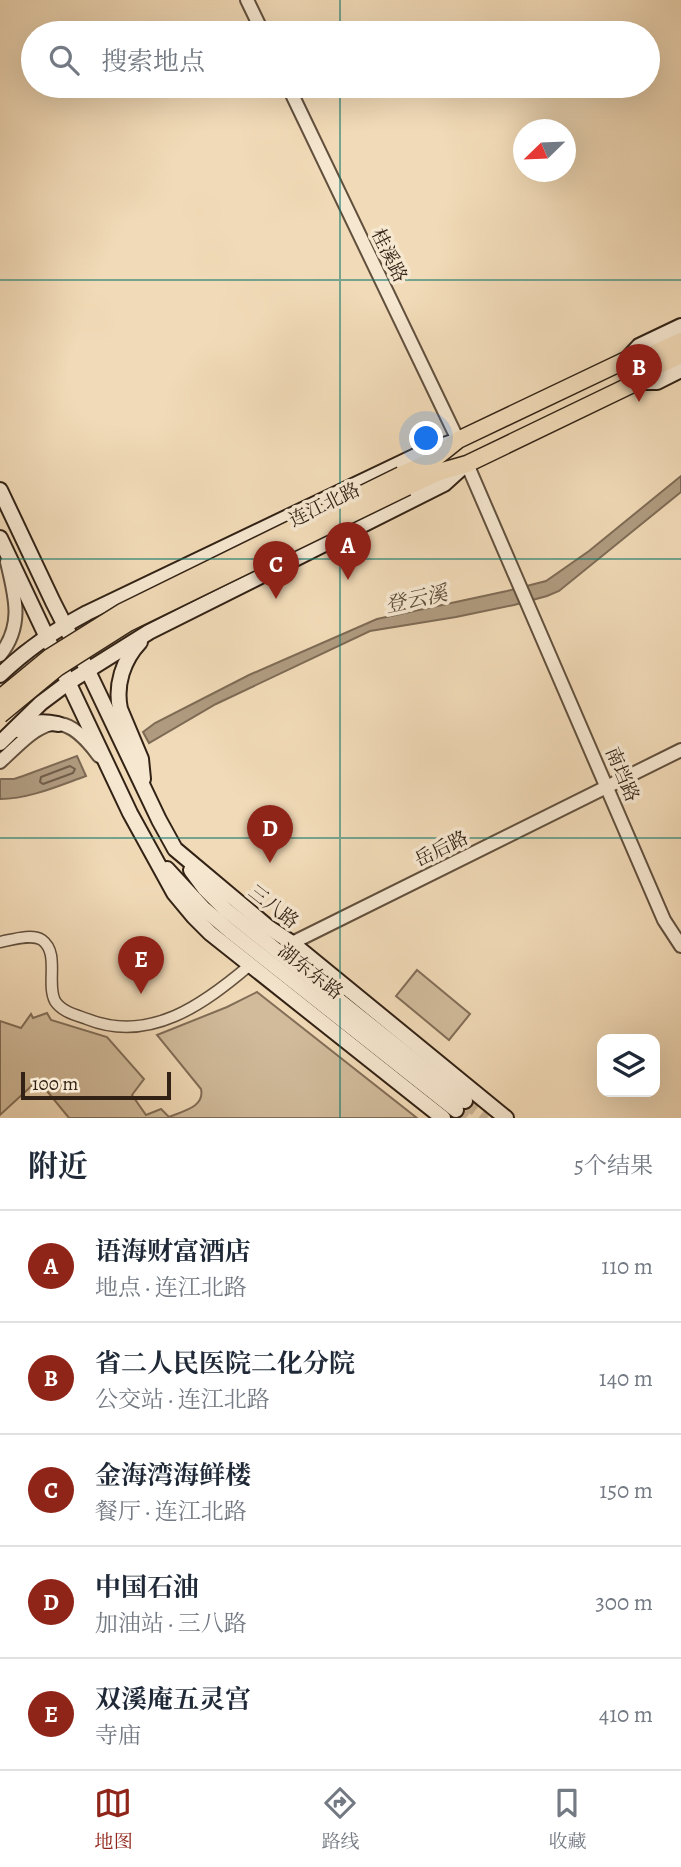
<!DOCTYPE html>
<html lang="zh">
<head>
<meta charset="utf-8">
<style>
	body { margin:0; font-family:Alegreya,"Noto Serif SC",serif; background:#f6f6f7; color:#1f2937 }
	.controls { position:absolute; right:21px; bottom:21px; display:grid; overflow:hidden; border-radius:14px; box-shadow:0 7px 28px #0002 }
	.controls button { width:63px; height:63px; display:grid; place-items:center; padding:0; border:0; border-bottom:2px solid #e0e1e3; background:#fff; color:#1f2937; font:35px sans-serif }
	.compass { position:absolute; left:513px; top:119px; width:63px; height:63px; border-radius:50%; background:#fff; box-shadow:0 7px 28px #0002; rotate:247deg }
	.scale { position:absolute; left:21px; bottom:18px; width:150px; box-sizing:border-box; padding-left:7px; border:4px solid #322215; border-top:0; font-size:19px; line-height:24px; white-space:nowrap; color:#322215; -webkit-text-stroke:5px #f6e7d0; paint-order:stroke }
	.you { position:absolute; left:427px; top:439px; width:24px; height:24px; margin:-18px; border:5px solid #fff; border-radius:50%; background:#1a73e8; box-shadow:0 0 0 10px #1a73e833 }
	.badge { display:grid; place-items:center; width:46px; height:46px; border-radius:50%; background:#8f2418; color:#fff; font-size:23px; font-weight:700 }
	.pin { position:absolute; translate:-50% -58px; filter:drop-shadow(0 2px 4px #0008) }
	.pin::after { content:''; position:absolute; top:37px; width:24px; height:21px; background:inherit; clip-path:polygon(0 0,100% 0,50% 100%) }
	.list { margin:0; padding:0; list-style:none }
	h2 { display:flex; justify-content:space-between; align-items:center; height:91px; margin:0; padding:0 28px; font-size:30px }
	h2 small { font-size:23px; font-weight:400; color:#747a83 }
	.list li { display:grid; grid-template-columns:46px 1fr auto; gap:21px; align-items:center; box-sizing:border-box; height:112px; padding:0 28px; border-top:2px solid #e0e1e3 }
	.list b { display:block; font-size:26px; white-space:nowrap }
	.list p { margin:0; font-size:23px; white-space:nowrap; color:#747a83 }
	.list em { font-size:23px; font-style:normal; color:#747a83 }
	.icon { flex:none; width:38px; height:38px; fill:none; stroke:currentColor; stroke-width:2; stroke-linecap:round; stroke-linejoin:round }
	.map { position:relative; flex:none; width:681px; height:1118px; overflow:hidden }
	.search { position:absolute; background:#fff; box-shadow:0 7px 28px #0002; left:21px; right:21px; top:21px; height:77px; display:flex; align-items:center; gap:18px; box-sizing:border-box; padding:0 24px; border-radius:38px; color:#747a83; font-size:26px }
	.sheet { height:651px; background:#fff }
	nav { display:flex; justify-content:space-around; align-items:center; box-sizing:border-box; height:98px; border-top:2px solid #e0e1e3; background:#fff; font-size:19px; color:#747a83 }
	nav a { display:grid; justify-items:center; gap:4px }
	nav .on { color:#8f2418 }
	.map>svg:first-child { display:block }
	.green { fill:#d1bb9b; stroke:#826e58; stroke-width:2 }
	.water { fill:#b09b80; stroke:#7e6b55; stroke-width:2 }
	.lines { fill:none; stroke-linecap:round; stroke-linejoin:round }
	.shore { stroke:#715e4a; stroke-width:2 }
	.secondary-tunnel { stroke:#cbb597; stroke-width:14; stroke-dasharray:14 7; stroke-linecap:butt }
	.minor-casing { stroke:#62503e; stroke-width:13 }
	.tertiary-casing { stroke:#62503e; stroke-width:16 }
	.secondary-casing { stroke:#322215; stroke-width:18 }
	.trunk-casing { stroke:#322215; stroke-width:19 }
	.minor { stroke:#f6e7d0; stroke-width:10 }
	.tertiary { stroke:#f6e7d0; stroke-width:12 }
	.secondary { stroke:#f6e7d0; stroke-width:14 }
	.trunk { stroke:#f1dab7; stroke-width:16 }
	.trunk-bridge-casing { stroke:#322215; stroke-width:19; stroke-linecap:butt }
	.trunk-bridge { stroke:#f1dab7; stroke-width:16 }
	.grid { fill:none; stroke:#0f766e; stroke-width:2; stroke-opacity:0.55 }
	.labels { text-anchor:middle; stroke-width:7; stroke-linejoin:round; paint-order:stroke }
	.street-label { font-size:19px; fill:#322215; stroke:#f6e7d0 }
	.water-label { font-size:21px; font-style:italic; fill:#5e4c3a; stroke:#f6e7d0 }
</style>
</head>
<body>
<div class="map">
<svg width="681" height="1118" viewBox="0 0 681 1118">
	<rect width="100%" height="100%" fill="#f1dab7"/>
	<filter id="stains"><feTurbulence type="fractalNoise" baseFrequency=".00286" numOctaves="4"/><feColorMatrix values="0 0 0 0 .2 0 0 0 0 .09 0 0 0 0 .02 0 0 0 .5 -.17"/></filter>
	<radialGradient id="worn" r=".72"><stop offset=".6" stop-color="#630" stop-opacity="0"/><stop offset="1" stop-color="#630" stop-opacity=".3"/></radialGradient>
	<g class="green">
		<path d="M417 970 470 1014 449 1040 396 996Z"/>
		<path d="M257 992 417 1118H69L38 1080 0 1115V1021L21 1028 31 1014 33 1018 47 1013 51 1020 107 1037 144 1079 132 1095 146 1115 161 1109 169 1117C183 1111 205 1107 201 1089L157 1035 227 1007Z"/>
	</g>
	<g class="water">
		<path d="M681 476V492L559 591 547 596 514 605 456 617 370 631 216 704 149 743 143 732 155 723 249 675 377 619 507 591 546 581 589 551Z"/>
		<path d="M77 756 86 776C58 786 29 799 0 799V780L1 779H14L23 776Z"/>
	</g>
	<g class="lines">
		<path class="shore" d="M70 766 75 769 73 773 43 784 40 782 41 777Z"/>
		<g class="secondary-tunnel">
			<path d="M465 1101 487 1118"/>
			<path d="M456 1110 466 1118"/>
		</g>
		<g class="minor-casing">
			<path id="minor" d="M0 942C11 940 32 933 42 940 60 953 46 984 55 1001 62 1012 76 1015 87 1019 150 1044 204 1004 250 965"/>
		</g>
		<g class="tertiary-casing">
			<g id="tertiary">
				<path d="M247 0 263 33"/>
				<path d="M288 86 458 440"/>
				<path d="M467 464 664 920 681 946"/>
				<path d="M0 655C24 625 15 596 7 562"/>
				<path d="M0 762C39 725 59 701 99 756"/>
				<path d="M292 943 681 750"/>
			</g>
		</g>
		<g class="secondary-casing">
			<g id="secondary">
				<path d="M626 360 639 346 681 326"/>
				<path d="M637 382H657L681 370"/>
				<path d="M0 490 53 602 87 669 159 820 175 849 268 927 292 943 506 1118"/>
				<path d="M0 538 130 813 174 893 194 917 210 933 443 1118"/>
				<path d="M140 642C123 660 115 685 120 709L141 759 143 779"/>
				<path d="M0 675C26 650 55 630 87 613L428 450 453 442"/>
				<path d="M18 730C32 721 43 721 58 724"/>
				<path d="M0 743 41 703 69 682 149 632 444 484 465 465"/>
				<path d="M167 869 203 908 230 931 456 1110"/>
				<path d="M191 870 205 889 226 910 465 1101"/>
			</g>
		</g>
		<g class="trunk-casing">
			<g id="trunk">
				<path d="M401 475 433 460 458 440 626 360 646 357 681 341"/>
				<path d="M407 487 439 472 467 464 637 382 651 369 681 355"/>
			</g>
		</g>
		<use href="#minor" class="minor"/>
		<use href="#tertiary" class="tertiary"/>
		<use href="#secondary" class="secondary"/>
		<use href="#trunk" class="trunk"/>
		<g class="trunk-bridge-casing">
			<g id="trunk-bridge">
				<path d="M0 698 50 657 122 612 401 475"/>
				<path d="M0 715 57 668 128 623 407 487"/>
			</g>
		</g>
		<use href="#trunk-bridge" class="trunk-bridge"/>
	</g>
	<path class="grid" d="M340 0V33M340 86V1118M0 280H681M0 559H681M0 838H681"/>
	<g class="labels">
		<g class="street-label">
			<text transform="translate(390 255) rotate(64)" y="7">桂溪路</text>
			<text transform="translate(324 504) rotate(-26)" y="7">连江北路</text>
			<text transform="translate(623 774) rotate(67)" y="7">南垱路</text>
			<text transform="translate(441 848) rotate(-26)" y="7">岳后路</text>
			<text transform="translate(274 906) rotate(38)" y="7">三八路</text>
			<text transform="translate(311 971) rotate(38)" y="7">湖东东路</text>
		</g>
		<g class="water-label">
			<text transform="translate(416 599) rotate(-12)" y="7">登云溪</text>
		</g>
	</g>
	<rect width="100%" height="100%" filter="url(#stains)"/>
	<rect width="100%" height="100%" fill="url(#worn)"/>
</svg>
<div class="controls">
<button><svg class="icon" aria-label="layers" viewBox="0 0 24 24"><path d="M12 4l9 5-9 5-9-5zM3 14l9 5 9-5"/></svg></button>
</div>
<svg class="compass" viewBox="-18 -18 36 36"><path d="M0-13l5 13h-10z" fill="#e53935"/><path d="M0 13l5-13h-10z" fill="#747a83"/></svg>
<div class="scale">100 m</div>
<div class="you"></div>
<div class="pin badge" style="left:348px;top:580px">A</div>
<div class="pin badge" style="left:639px;top:402px">B</div>
<div class="pin badge" style="left:276px;top:599px">C</div>
<div class="pin badge" style="left:270px;top:863px">D</div>
<div class="pin badge" style="left:141px;top:994px">E</div>
<div class="search"><svg class="icon" aria-label="search" viewBox="0 0 24 24"><circle cx="10" cy="10" r="6"/><path d="M15 15l6 6"/></svg>搜索地点</div>
</div>
<section class="sheet">
<h2>附近<small>5个结果</small></h2>
<ul class="list">
<li><span class="badge">A</span><div><b>语海财富酒店</b><p>地点 · 连江北路</p></div><em>110 m</em></li>
<li><span class="badge">B</span><div><b>省二人民医院二化分院</b><p>公交站 · 连江北路</p></div><em>140 m</em></li>
<li><span class="badge">C</span><div><b>金海湾海鲜楼</b><p>餐厅 · 连江北路</p></div><em>150 m</em></li>
<li><span class="badge">D</span><div><b>中国石油</b><p>加油站 · 三八路</p></div><em>300 m</em></li>
<li><span class="badge">E</span><div><b>双溪庵五灵宫</b><p>寺庙</p></div><em>410 m</em></li>
</ul>
</section>
<nav>
<a class="on"><svg class="icon" aria-label="map" viewBox="0 0 24 24"><path d="M3 6l6-2 6 2 6-2v14l-6 2-6-2-6 2zM9 4v14M15 6v14"/></svg>地图</a>
<a><svg class="icon" aria-label="directions" viewBox="0 0 24 24"><path d="M12 3l9 9-9 9-9-9zM9 14v-3h6M13 9l2 2-2 2"/></svg>路线</a>
<a><svg class="icon" aria-label="saved" viewBox="0 0 24 24"><path d="M7 4h10v16l-5-4-5 4z"/></svg>收藏</a>
</nav>
</body>
</html>
